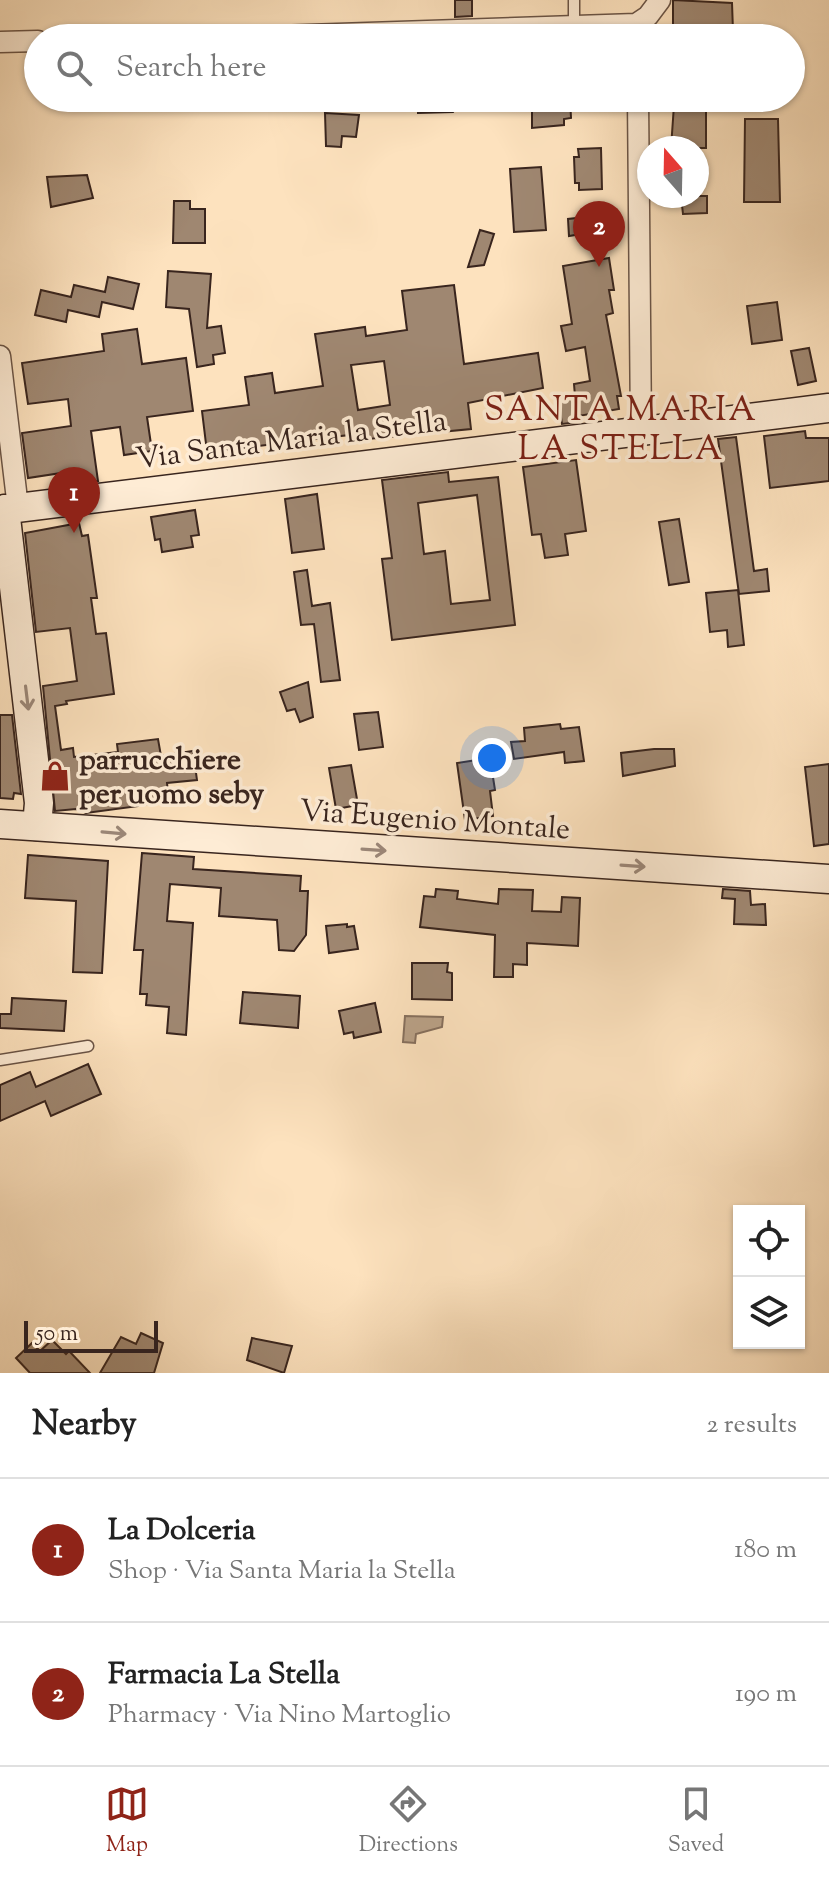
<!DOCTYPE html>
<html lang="en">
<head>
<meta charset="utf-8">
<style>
	body { margin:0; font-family:"Sorts Mill Goudy",serif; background:#f6f6f6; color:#222 }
	.controls { position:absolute; right:24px; bottom:24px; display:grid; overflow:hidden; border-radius:0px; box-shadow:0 2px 6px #0004 }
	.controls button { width:72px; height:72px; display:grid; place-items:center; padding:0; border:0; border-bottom:2px solid #e0e0e0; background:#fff; color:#222; font:40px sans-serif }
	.compass { position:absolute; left:637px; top:136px; width:72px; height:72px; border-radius:50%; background:#fff; box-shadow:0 2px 6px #0004; rotate:340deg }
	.scale { position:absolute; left:24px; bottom:20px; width:134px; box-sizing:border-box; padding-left:8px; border:4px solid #39251e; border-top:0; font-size:22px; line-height:28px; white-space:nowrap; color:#39251e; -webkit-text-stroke:6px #feecd5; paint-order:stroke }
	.you { position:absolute; left:492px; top:758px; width:28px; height:28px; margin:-20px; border:6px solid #fff; border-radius:50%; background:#1a73e8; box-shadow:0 0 0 12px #1a73e833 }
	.badge { display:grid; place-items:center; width:52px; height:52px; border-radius:50%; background:#8f2418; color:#fff; font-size:26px; font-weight:700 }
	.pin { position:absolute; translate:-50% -66px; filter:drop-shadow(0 2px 4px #0008) }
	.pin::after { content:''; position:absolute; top:42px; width:28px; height:24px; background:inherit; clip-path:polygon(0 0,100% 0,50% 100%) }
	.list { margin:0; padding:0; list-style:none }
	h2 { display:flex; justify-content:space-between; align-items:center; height:104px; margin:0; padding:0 32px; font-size:34px }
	h2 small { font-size:26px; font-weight:400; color:#767676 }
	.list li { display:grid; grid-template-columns:52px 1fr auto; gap:24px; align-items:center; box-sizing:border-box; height:144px; padding:0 32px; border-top:2px solid #e0e0e0 }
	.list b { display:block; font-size:30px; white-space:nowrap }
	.list p { margin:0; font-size:26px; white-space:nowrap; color:#767676 }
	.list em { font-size:26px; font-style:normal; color:#767676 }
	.icon { flex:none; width:44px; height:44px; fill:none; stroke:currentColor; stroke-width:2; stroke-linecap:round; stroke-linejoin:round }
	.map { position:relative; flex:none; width:829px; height:1373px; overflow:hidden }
	.search { position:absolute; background:#fff; box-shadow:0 2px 6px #0004; left:24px; right:24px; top:24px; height:88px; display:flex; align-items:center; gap:20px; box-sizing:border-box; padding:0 28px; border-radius:44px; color:#767676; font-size:30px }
	.sheet { height:392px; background:#fff }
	nav { display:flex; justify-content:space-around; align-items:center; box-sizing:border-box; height:112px; border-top:2px solid #e0e0e0; background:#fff; font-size:22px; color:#767676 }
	nav a { display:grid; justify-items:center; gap:4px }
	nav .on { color:#8f2418 }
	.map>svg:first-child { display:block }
	.water { fill:#baa288; stroke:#86705e; stroke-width:2 }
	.building { fill:#9f8771; stroke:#39251e; stroke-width:2; fill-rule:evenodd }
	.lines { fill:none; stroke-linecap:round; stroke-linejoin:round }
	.lane-casing { stroke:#6a5446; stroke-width:13 }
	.street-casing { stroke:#6a5446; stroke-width:23 }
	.secondary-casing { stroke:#39251e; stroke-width:31 }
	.lane { stroke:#feecd5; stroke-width:10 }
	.street { stroke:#feecd5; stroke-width:20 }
	.secondary { stroke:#feecd5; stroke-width:28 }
	.oneway { stroke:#9c887a }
	.labels { text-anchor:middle; stroke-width:7; stroke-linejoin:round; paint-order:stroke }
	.street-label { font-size:30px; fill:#39251e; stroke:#feecd5 }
	.poi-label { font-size:30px; font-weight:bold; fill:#39251e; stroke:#feecd5; text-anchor:start }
	.quarter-label { font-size:34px; letter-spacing:2px; fill:#7a1f14; stroke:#feecd5 }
</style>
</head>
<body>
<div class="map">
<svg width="829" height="1373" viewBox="0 0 829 1373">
	<rect width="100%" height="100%" fill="#fde2be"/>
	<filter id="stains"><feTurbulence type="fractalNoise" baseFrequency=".0025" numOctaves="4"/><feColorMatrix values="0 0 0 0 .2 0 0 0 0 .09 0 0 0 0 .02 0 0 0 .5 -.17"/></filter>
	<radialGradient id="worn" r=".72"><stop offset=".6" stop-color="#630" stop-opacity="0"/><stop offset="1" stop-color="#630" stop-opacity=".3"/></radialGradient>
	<path class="water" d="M405 1016 443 1017 442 1027 416 1034 415 1043 403 1042Z"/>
	<g class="building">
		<path d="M455 0H472V16L455 17Z"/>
		<path d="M673 0 732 3 733 31H721V36L673 38Z"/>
		<path d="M418 98H455L458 105 453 112 418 113Z"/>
		<path d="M532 98H570L571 118 564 119V125L532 128Z"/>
		<path d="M706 104V148H671L674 105Z"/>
		<path d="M325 113 359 115 356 137 342 136 341 147 326 146Z"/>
		<path d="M745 119H778L780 202H744Z"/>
		<path d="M601 148 602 189 579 190V183H575L574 157H579L578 149Z"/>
		<path d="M541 167 546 230 514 232 510 169Z"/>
		<path d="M87 175 93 198 51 207 47 177Z"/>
		<path d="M681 196H707V213L683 214Z"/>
		<path d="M174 201H190V209H205V243H173Z"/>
		<path d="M604 215 605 230 569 236 568 219Z"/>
		<path d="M480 230 494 234 484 265 468 267Z"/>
		<path d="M609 258 614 290H609L613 313 606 315 621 396H617L619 409 578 416 579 422 562 424 558 397 575 396 574 384 590 381 585 347 566 351 561 326 572 324 563 266Z"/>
		<path d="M168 271 211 274 207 328 221 326 225 353 213 355 214 364 197 367 189 309 166 307Z"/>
		<path d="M108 277 139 284 133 309 102 302 99 317 68 310 66 322 35 315 41 290 71 297 74 285 105 292Z"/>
		<path d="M454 285 464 364 538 353 543 388 468 403 471 429 358 440V434L207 452 202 411 249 405 245 377 272 373 275 393 323 386 315 334 365 327 366 336 407 330 402 291ZM384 361 390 405 358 410 351 365Z"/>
		<path d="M777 302 782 340 752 344 747 306Z"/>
		<path d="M137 329 142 364 186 358 193 411 147 417 152 451 124 455 120 427 91 431 98 481 69 484 68 472 28 478 22 433 71 426 68 399 28 404 22 363 104 351 102 334Z"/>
		<path d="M809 348 816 381 798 385 791 351Z"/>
		<path d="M805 431 806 438H829V481L770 488 764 436Z"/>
		<path d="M736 437 754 571 767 569 769 591 739 594 718 439Z"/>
		<path d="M576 460 586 531 565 534 568 555 545 558 541 534 532 535 523 467Z"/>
		<path d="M448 472 449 482 498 477 515 625 392 640 382 559 392 558 382 480ZM477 495 490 600 451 604 445 551 424 554 418 503Z"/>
		<path d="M317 494 324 549 292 553 285 499Z"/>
		<path d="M195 510 199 535 191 536 193 547 162 552 160 539 155 540 151 517Z"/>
		<path d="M679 519 689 582 669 585 659 522Z"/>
		<path d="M79 523 82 536 88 535 97 598H91L96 634 106 633 114 694 66 701 67 704 55 706 61 750 73 748 74 757 118 752 117 744 158 739 161 756 193 751 197 780 167 783 169 802 86 813 76 809 55 811 43 686 77 681 70 628 36 632 25 533Z"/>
		<path d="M307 570 312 606 330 603 340 680 321 682 314 624 301 625 294 572Z"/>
		<path d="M738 590 744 645 728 647 727 630 710 632 706 593Z"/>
		<path d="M308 682 313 717 300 722 295 709 287 711 280 692Z"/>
		<path d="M378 712 383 747 359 750 354 714Z"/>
		<path d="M0 715H12L21 794 14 793 13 799 0 798Z"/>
		<path d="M560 724 561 729 579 727 584 761 565 763 564 752 514 759 511 742 525 741 524 728Z"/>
		<path d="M654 749H674L675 766 623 776 621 753Z"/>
		<path d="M490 758 495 790 490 791 493 816 465 820 457 763Z"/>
		<path d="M829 764V844L814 846 805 767Z"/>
		<path d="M351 765 358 805 336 809 329 768Z"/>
		<path d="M142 853 194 857 193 869 301 876 300 891H308L306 935 294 951 279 950 277 920 219 916 221 888 170 884 167 921 193 923 186 1035 167 1033 169 1007 146 1005 147 994H140L143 950H134Z"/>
		<path d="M28 855 108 861 102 973 73 972 76 901 25 898Z"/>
		<path d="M436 889 458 891 457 899 498 904 499 889 533 890 532 911 561 912 562 897 580 898 578 946 527 943V965L513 964V977H494L495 935 420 927 424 896 435 897Z"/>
		<path d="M723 889 750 891 751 905 765 904 766 925 734 924 735 899 722 898Z"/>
		<path d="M347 924V927L354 926 358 949 329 953 326 926Z"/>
		<path d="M412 963H448L447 972 452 973V1000L412 999Z"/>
		<path d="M243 992 300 996 298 1028 240 1023Z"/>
		<path d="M12 998 66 1001 64 1031 0 1028V1014H11Z"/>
		<path d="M375 1003 381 1032 354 1038 353 1032 344 1034 339 1011Z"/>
		<path d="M88 1064 101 1094 51 1116 45 1101 0 1121V1085L30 1072 36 1087Z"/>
		<path d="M141 1333 163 1343 154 1373H100L121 1337 136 1344Z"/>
		<path d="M252 1338 292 1346 284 1373 247 1360Z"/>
		<path d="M52 1340 66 1354 69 1351 90 1373H30L16 1358 32 1343 40 1351Z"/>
	</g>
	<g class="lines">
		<g class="lane-casing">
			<g id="lane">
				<path d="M574 26V0"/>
				<path d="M0 1060 88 1046"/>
			</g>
		</g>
		<g class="street-casing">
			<g id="street">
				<path d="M217 38 636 24 648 16 660 0"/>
				<path d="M0 42 38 41"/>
				<path d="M638 98 641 431"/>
				<path d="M0 356 18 508"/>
			</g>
		</g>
		<g class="secondary-casing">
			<g id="secondary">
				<path d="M5 509 39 803 37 826"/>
				<path d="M0 510 829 408"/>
				<path d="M0 824 829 879"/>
			</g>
		</g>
		<use href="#lane" class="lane"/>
		<use href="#street" class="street"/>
		<use href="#secondary" class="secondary"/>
	</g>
	<defs><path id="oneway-shaft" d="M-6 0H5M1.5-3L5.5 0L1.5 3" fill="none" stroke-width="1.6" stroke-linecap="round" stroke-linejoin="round" transform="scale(2)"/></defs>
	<g class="oneway">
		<use href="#oneway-shaft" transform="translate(27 698) rotate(83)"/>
		<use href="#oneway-shaft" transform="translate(114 833) rotate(5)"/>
		<use href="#oneway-shaft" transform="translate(374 850) rotate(4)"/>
		<use href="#oneway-shaft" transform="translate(633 866) rotate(4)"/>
	</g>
	<defs>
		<g id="shop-bare" transform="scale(2.4)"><path d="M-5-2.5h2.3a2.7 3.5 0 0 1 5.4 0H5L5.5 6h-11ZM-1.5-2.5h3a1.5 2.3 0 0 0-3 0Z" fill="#8f2418" stroke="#feecd5" stroke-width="2.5" paint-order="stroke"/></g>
	</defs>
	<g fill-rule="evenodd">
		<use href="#shop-bare" x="55" y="776"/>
	</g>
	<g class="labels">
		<g class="street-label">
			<text transform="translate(291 439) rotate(-7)" y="10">Via Santa Maria la Stella</text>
			<text transform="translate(435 819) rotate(4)" y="10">Via Eugenio Montale</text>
		</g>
		<g class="poi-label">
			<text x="79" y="769">parrucchiere<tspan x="79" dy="34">per uomo seby</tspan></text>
		</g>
		<g class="quarter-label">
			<text x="621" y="420">SANTA MARIA<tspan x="621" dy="39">LA STELLA</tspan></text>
		</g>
	</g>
	<rect width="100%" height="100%" filter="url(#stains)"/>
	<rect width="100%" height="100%" fill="url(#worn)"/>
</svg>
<div class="controls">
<button><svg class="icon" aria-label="locate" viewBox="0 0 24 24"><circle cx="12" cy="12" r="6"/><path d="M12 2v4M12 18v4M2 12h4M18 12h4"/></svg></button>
<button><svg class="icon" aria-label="layers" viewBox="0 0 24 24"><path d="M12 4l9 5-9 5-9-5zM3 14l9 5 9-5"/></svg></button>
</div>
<svg class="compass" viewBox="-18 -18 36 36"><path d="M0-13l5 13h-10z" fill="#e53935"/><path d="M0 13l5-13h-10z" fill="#767676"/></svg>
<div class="scale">50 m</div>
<div class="you"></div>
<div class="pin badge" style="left:74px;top:533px">1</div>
<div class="pin badge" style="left:599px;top:267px">2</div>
<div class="search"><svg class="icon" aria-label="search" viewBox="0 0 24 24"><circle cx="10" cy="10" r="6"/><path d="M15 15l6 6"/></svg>Search here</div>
</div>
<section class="sheet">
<h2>Nearby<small>2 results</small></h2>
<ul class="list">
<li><span class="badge">1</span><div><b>La Dolceria</b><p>Shop · Via Santa Maria la Stella</p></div><em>180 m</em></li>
<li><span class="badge">2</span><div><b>Farmacia La Stella</b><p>Pharmacy · Via Nino Martoglio</p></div><em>190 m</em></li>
</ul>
</section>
<nav>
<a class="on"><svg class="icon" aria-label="map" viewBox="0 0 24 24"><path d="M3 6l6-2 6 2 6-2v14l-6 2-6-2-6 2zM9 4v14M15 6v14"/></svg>Map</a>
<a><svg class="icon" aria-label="directions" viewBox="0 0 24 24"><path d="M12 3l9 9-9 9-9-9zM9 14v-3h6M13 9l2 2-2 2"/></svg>Directions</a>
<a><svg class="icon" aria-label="saved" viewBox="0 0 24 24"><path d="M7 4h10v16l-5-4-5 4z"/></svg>Saved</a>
</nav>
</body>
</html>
